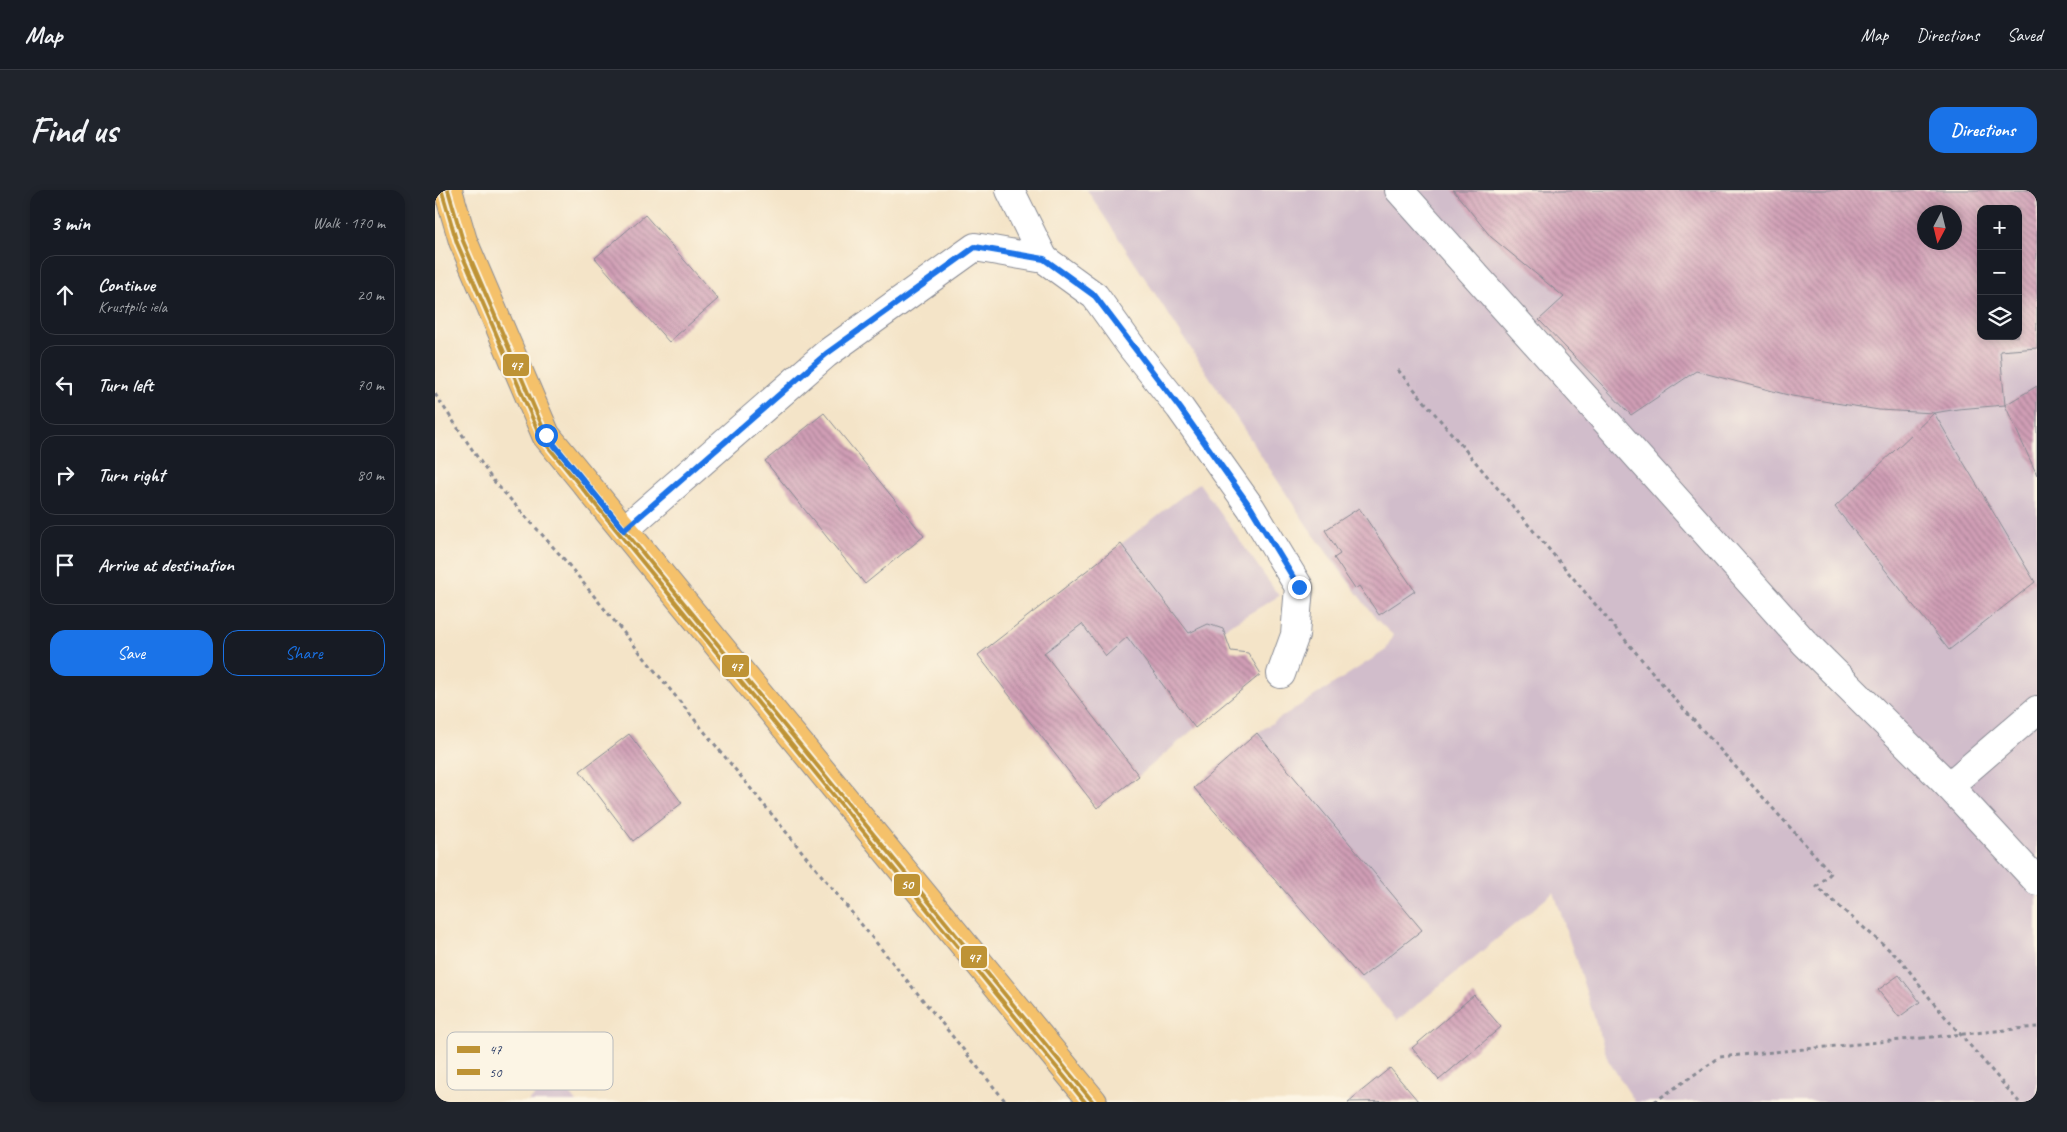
<!DOCTYPE html>
<meta charset="utf-8">
<style>
body{margin:0;font-family:Caveat,sans-serif;background:#20242c;color:#f1f3f6}
.controls{position:absolute;right:15px;top:15px;display:grid;overflow:hidden;border-radius:10px;box-shadow:0 2px 8px #0003}
.controls button{width:45px;height:45px;display:grid;place-items:center;padding:0;border:0;border-bottom:1px solid #363941;background:#171b24;color:#f1f3f6;font:25px sans-serif}
.compass{position:absolute;left:1482px;top:15px;width:45px;height:45px;border-radius:50%;background:#171b24;box-shadow:0 2px 8px #0003;rotate:187deg}
.stop{position:absolute;width:15px;height:15px;margin:-11px;border:4px solid #1a73e8;border-radius:50%;background:#fff}
.stop.end{background:#1a73e8;border-color:#fff;box-shadow:0 1px 5px #0008}
.list{margin:0;padding:0;list-style:none}
h2{display:flex;justify-content:space-between;align-items:center;height:65px;margin:0;padding:0 20px;font-size:21px}
h2 small{font-size:16px;font-weight:400;color:#9ea1a6}
.list li{display:grid;grid-template-columns:32px 1fr auto;gap:15px;align-items:center;box-sizing:border-box;height:80px;margin:0 10px 10px;padding:0 10px;border:1px solid #363941;border-radius:15px}
.list b{display:block;font-size:19px;white-space:nowrap}
.list p{margin:0;font-size:16px;white-space:nowrap;color:#9ea1a6}
.list em{font-size:16px;font-style:normal;color:#9ea1a6}
.actions{display:flex;gap:10px;padding:15px 20px}
.actions a{flex:1;padding:11px 0;border:1px solid #1a73e8;border-radius:15px;text-align:center;font-size:18px;color:#1a73e8}
.actions .main{background:#1a73e8;color:#fff}
.icon{flex:none;width:28px;height:28px;fill:none;stroke:currentColor;stroke-width:2;stroke-linecap:round;stroke-linejoin:round}
.map{position:relative;flex:none;width:1602px;height:912px;overflow:hidden;border-radius:15px}
header{display:flex;align-items:center;gap:30px;box-sizing:border-box;height:70px;padding:0 25px;background:#171b24;border-bottom:1px solid #363941}
header strong{font-size:24px}
nav{display:flex;gap:28px;margin-inline-start:auto;font-size:18px}
.intro{display:flex;align-items:center;justify-content:space-between;box-sizing:border-box;height:120px;padding:0 30px}
h1{margin:0;font-size:35px}
.button{padding:12px 22px;border-radius:15px;background:#1a73e8;color:#fff;font-size:18px;font-weight:700}
main{display:flex;gap:30px;padding:0 30px}
aside{flex:1;background:#171b24;border-radius:15px;box-shadow:0 2px 8px #0003}
.map>svg:first-child{display:block}
</style>
<header>
<strong>Map</strong>
<nav><a>Map</a><a>Directions</a><a>Saved</a></nav>
</header>
<div class="intro"><h1>Find us</h1><a class="button">Directions</a></div>
<main>
<aside>
<h2>3 min<small>Walk · 170 m</small></h2>
<ul class="list">
<li><svg class="icon" aria-label="ahead" viewBox="0 0 24 24"><path d="M12 20V5M6 11l6-6 6 6"/></svg><div><b>Continue</b><p>Krustpils iela</p></div><em>20 m</em></li>
<li><svg class="icon" aria-label="left" viewBox="0 0 24 24"><path d="M17 20v-9H6M10 6l-5 5 5 5"/></svg><div><b>Turn left</b></div><em>70 m</em></li>
<li><svg class="icon" aria-label="right" viewBox="0 0 24 24"><path d="M7 20v-9h11M14 6l5 5-5 5"/></svg><div><b>Turn right</b></div><em>80 m</em></li>
<li><svg class="icon" aria-label="arrive" viewBox="0 0 24 24"><path d="M6 21V4h12l-3 4 3 4H6"/></svg><div><b>Arrive at destination</b></div></li>
</ul>
<div class="actions"><a class="main">Save</a><a>Share</a></div>
</aside>
<div class="map">
<svg width="1602" height="912" viewBox="0 0 1602 912">
<defs>
<pattern id="building-back-hatch" width="6" height="6" patternUnits="userSpaceOnUse" patternTransform="scale(1.25)"><rect width="6" height="6" fill="#d09eb5"/><path d="M-1 5l2 2M0 0l6 6M5-1l2 2" fill="none" stroke="#a88196"/></pattern>
</defs>
<rect width="100%" height="100%" fill="#fcf5e5"/>
<filter id="ink" filterUnits="userSpaceOnUse"><feTurbulence type="fractalNoise" baseFrequency=".02" numOctaves="2"/><feDisplacementMap in="SourceGraphic" scale="10" xChannelSelector="R" yChannelSelector="G"/><feConvolveMatrix kernelMatrix="1 2 1 2 8 2 1 2 1" color-interpolation-filters="sRGB"/></filter>
<filter id="wash" filterUnits="userSpaceOnUse"><feTurbulence type="fractalNoise" baseFrequency=".0096" numOctaves="4" result="noise"/><feDisplacementMap in="SourceGraphic" scale="20" xChannelSelector="R" yChannelSelector="G"/><feGaussianBlur stdDeviation="1.12" result="paint"/><feColorMatrix in="noise" values="0 0 0 0 0 0 0 0 0 0 0 0 0 0 0 0 0 1.4 0 .05"/><feComposite in="paint" operator="in"/></filter>
<g filter="url(#wash)">
<rect width="100%" height="100%" fill="#f4e4c8"/>
<g fill="#d1bdcb" fill-rule="evenodd">
<path d="M652 0H1602V912H1200L1173 870 1119 702 962 831 759 598 822 543 951 460 958 445 941 429 873 337ZM1546 19H1583V146H1546ZM1490 22H1520V52H1490Z"/>
<path d="M764 293 844 406 788 439 773 434 754 443 686 354Z"/>
<path d="M647 434 671 465 692 447 760 538 704 586 609 463Z"/>
<path d="M121 887 142 912H93Z"/>
</g>
<g id="blocks">
<g fill="url(#building-back-hatch)" fill-rule="evenodd">
<path d="M1018 0H1602V158L1565 161 1570 215 1523 219 1499 223 1444 220 1357 206 1261 181 1196 225 1104 130 1129 107 1056 47ZM1546 19H1583V146H1546ZM1490 22H1520V52H1490Z"/>
<path d="M210 25 283 109 234 152 160 68Z"/>
<path d="M1602 196V285L1570 215Z"/>
<path d="M389 223 489 346 430 394 330 271Z"/>
<path d="M1499 223 1600 392 1514 460 1400 317Z"/>
<path d="M924 318 980 401 944 425 924 396 920 399 899 368 905 364 890 340Z"/>
<path d="M686 354 754 443 773 434 788 439 796 461 813 463 826 484 760 538 692 447 671 466 647 434 609 463 704 586 662 618 543 465Z"/>
<path d="M822 543 987 740 926 788 759 598Z"/>
<path d="M194 544 247 613 198 651 145 581Z"/>
<path d="M1464 785 1485 812 1464 827 1443 800Z"/>
<path d="M1039 805 1066 837 1004 890 977 858Z"/>
<path d="M955 878 983 911 913 912Z"/>
</g>
</g>
</g>
<g filter="url(#ink)">
<use href="#blocks" fill-opacity="0" stroke="#888a93" stroke-width="1"/>
<g fill="none" stroke-linecap="round" stroke-linejoin="round">
<defs>
<g id="minor">
<path d="M575 0 609 69"/>
<path d="M964 0 1369 452 1514 596 1602 691"/>
<path d="M189 340 391 164 540 57 609 69 660 106 698 159 745 218 816 318 864 397 860 445 846 484"/>
<path d="M1514 596 1602 520"/>
</g>
<path id="major" d="M13 0 28 51 111 245 658 912"/>
</defs>
<use href="#minor" stroke="#888a93" stroke-width="30"/>
<use href="#major" stroke="#888a93" stroke-width="30"/>
<g stroke="#888a93" stroke-width="3" stroke-dasharray="4 4" stroke-linecap="butt">
<path d="M963 180 1245 515 1396 683 1382 697 1466 770 1500 815 1584 912"/>
<path d="M0 204 57 289 128 368 571 912"/>
<path d="M1219 912 1285 867 1487 848"/>
</g>
<use href="#minor" stroke="#fff" stroke-width="28"/>
<use href="#major" stroke="#f5c16b" stroke-width="28"/>
<path stroke="#888a93" stroke-width="3" stroke-dasharray="4 4" stroke-linecap="butt" d="M1487 848 1602 837"/>
<defs>
<path id="bus-1" d="M13 0 28 51 111 245 658 912"/>
<path id="bus-2" d="M7 2 22 53 106 248 650 912"/>
</defs>
<use href="#bus-1" stroke="#fcf5e5" stroke-width="8"/>
<use href="#bus-2" stroke="#fcf5e5" stroke-width="8"/>
<use href="#bus-1" stroke="#be9335" stroke-width="4"/>
<use href="#bus-2" stroke="#be9335" stroke-width="4"/>
</g>
</g>
<g fill="none" stroke-linecap="round" stroke-linejoin="round" filter="url(#ink)">
<path stroke="#1a73e8" stroke-width="6" d="M111 245 189 340 391 164 540 57 609 69 660 106 745 218 816 318 864 397"/>
</g>
<rect x="12" y="842" width="166" height="58" rx="8" fill="#fcf5e5" stroke="#b8babc" stroke-width="1"/>
<rect x="22" y="856" width="23" height="7" fill="#be9335"/>
<rect x="22" y="879" width="23" height="6" fill="#be9335"/>
<g font-size="14" fill="#1b2f5e">
<text x="54" y="864">47</text>
<text x="54" y="887">50</text>
</g>
<g stroke="#fcf5e5" stroke-width="2">
<rect x="67" y="163" width="28" height="24" rx="5" fill="#be9335"/>
<rect x="286" y="464" width="29" height="24" rx="5" fill="#be9335"/>
<rect x="458" y="683" width="28" height="24" rx="5" fill="#be9335"/>
<rect x="525" y="755" width="28" height="24" rx="5" fill="#be9335"/>
</g>
<g font-size="14" text-anchor="middle" font-weight="bold" fill="#fff">
<text x="81" y="180">47</text>
<text x="301" y="481">47</text>
<text x="472" y="699">50</text>
<text x="539" y="772">47</text>
</g>
</svg>
<div class="controls">
<button>+</button>
<button>−</button>
<button><svg class="icon" aria-label="layers" viewBox="0 0 24 24"><path d="M12 4l9 5-9 5-9-5zM3 14l9 5 9-5"/></svg></button>
</div>
<svg class="compass" viewBox="-18 -18 36 36"><path d="M0-13l5 13h-10z" fill="#e53935"/><path d="M0 13l5-13h-10z" fill="#9ea1a6"/></svg>
<div class="stop" style="left:111px;top:245px"></div>
<div class="stop end" style="left:864px;top:397px"></div>
</div>
</main>
